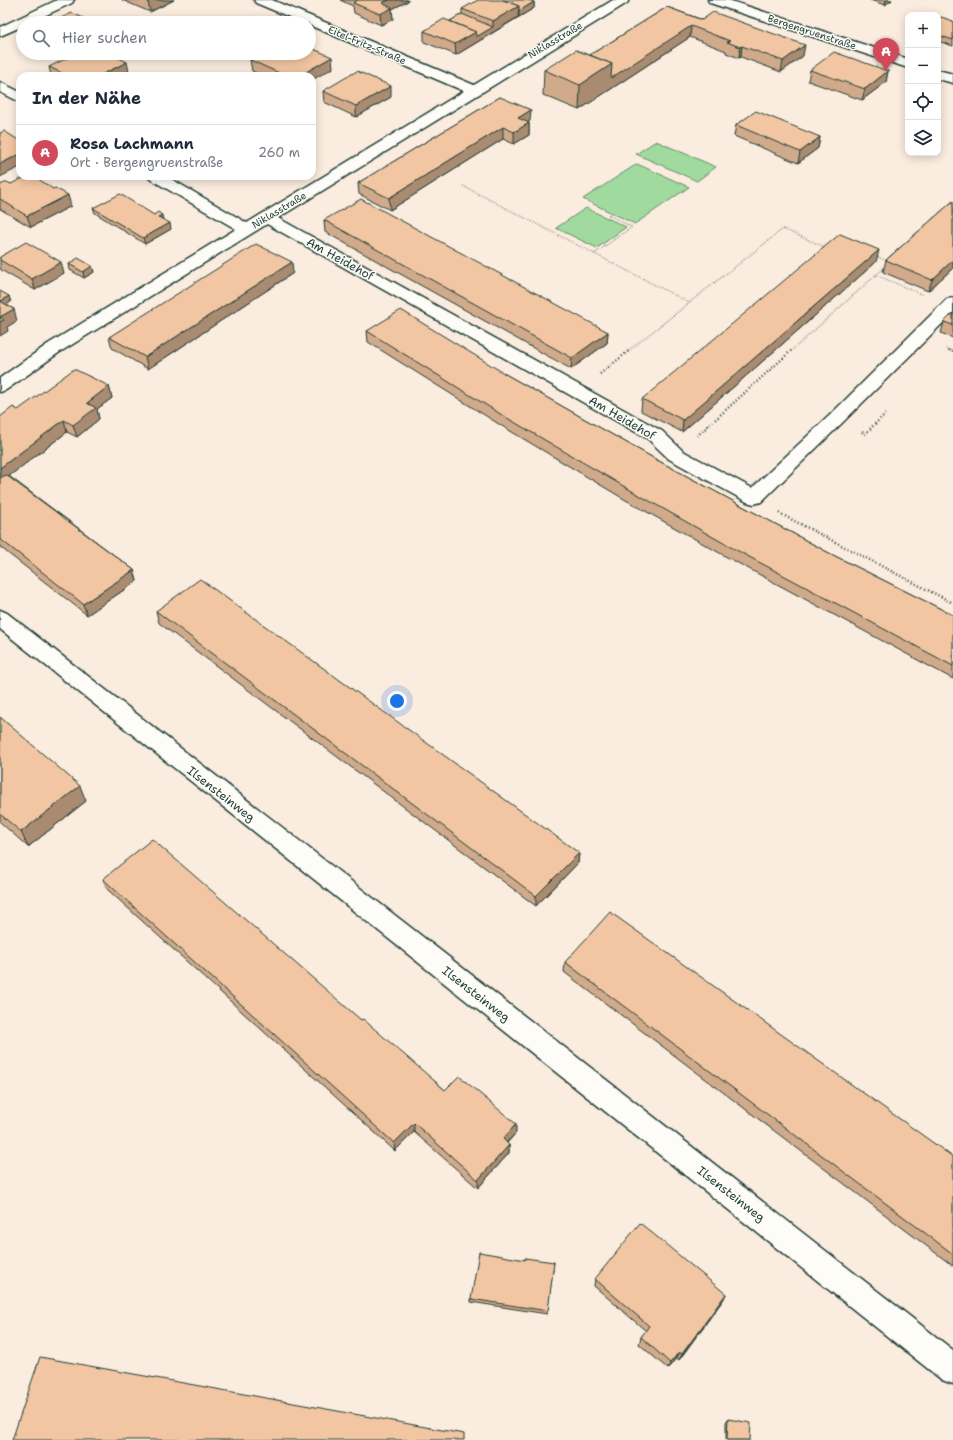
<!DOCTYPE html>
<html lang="de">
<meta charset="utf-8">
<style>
body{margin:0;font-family:"Shantell Sans",sans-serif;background:#f2f2f3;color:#1f2937}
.controls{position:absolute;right:12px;top:12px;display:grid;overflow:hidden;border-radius:8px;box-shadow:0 2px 10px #0003}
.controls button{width:36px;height:36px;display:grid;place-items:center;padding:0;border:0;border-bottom:1px solid #e0e1e3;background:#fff;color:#1f2937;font:20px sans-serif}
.you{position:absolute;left:397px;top:701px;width:14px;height:14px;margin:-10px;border:3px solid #fff;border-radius:50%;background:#1a73e8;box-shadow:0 0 0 6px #1a73e833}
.badge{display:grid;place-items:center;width:26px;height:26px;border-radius:50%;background:#d1495b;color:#fff;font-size:13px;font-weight:700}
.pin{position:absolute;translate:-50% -33px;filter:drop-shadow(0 1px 2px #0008)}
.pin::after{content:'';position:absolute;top:21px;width:14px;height:12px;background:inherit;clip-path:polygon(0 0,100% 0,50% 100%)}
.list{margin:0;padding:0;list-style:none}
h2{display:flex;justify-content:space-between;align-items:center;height:52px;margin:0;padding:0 16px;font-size:17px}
h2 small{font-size:13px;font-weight:400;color:#747a83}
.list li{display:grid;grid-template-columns:26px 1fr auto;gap:12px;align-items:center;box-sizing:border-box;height:56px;padding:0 16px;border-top:1px solid #e0e1e3}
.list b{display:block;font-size:15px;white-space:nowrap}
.list p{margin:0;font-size:13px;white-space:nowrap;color:#747a83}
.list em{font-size:13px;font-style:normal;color:#747a83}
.icon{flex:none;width:22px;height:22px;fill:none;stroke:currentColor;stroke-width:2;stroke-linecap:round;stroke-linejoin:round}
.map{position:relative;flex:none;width:953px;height:1440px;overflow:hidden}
.search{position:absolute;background:#fff;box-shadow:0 2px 10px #0003;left:16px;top:16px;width:300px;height:44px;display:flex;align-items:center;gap:10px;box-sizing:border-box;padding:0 14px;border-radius:22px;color:#747a83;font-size:15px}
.panel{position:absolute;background:#fff;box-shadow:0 2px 10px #0003;left:16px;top:72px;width:300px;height:108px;border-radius:12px}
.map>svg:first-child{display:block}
</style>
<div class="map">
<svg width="953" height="1440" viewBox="0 0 953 1440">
<rect width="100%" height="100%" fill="#faecde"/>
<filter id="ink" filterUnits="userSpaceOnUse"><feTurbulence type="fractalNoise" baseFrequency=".025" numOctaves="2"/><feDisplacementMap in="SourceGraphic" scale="8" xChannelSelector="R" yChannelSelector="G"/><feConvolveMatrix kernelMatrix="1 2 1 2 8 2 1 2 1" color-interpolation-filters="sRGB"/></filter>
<g filter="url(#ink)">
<g fill="#a1da9e" stroke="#608c69">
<path d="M656 141 716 167 697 181 636 154Z"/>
<path d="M637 164 689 187 635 224 583 199Z"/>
<path d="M586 208 626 227 597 248 556 228Z"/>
</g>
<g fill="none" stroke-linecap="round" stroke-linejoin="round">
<defs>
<g id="street">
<path d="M57 0H74L72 3 29 23H23V26L0 36V27Z"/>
<path d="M254 0H272L474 85 613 0H629L627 3 278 218 662 431 683 451 752 488 829 416 947 299 953 298V313L841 424 761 502 754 504 747 502 669 459 648 439 267 224 60 352 6 390 0 392V378L48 344 236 229 150 179 147 176H166L247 223 464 91 309 25V23H304L256 3Z"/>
<path d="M708 0H728L908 59V68L710 3Z"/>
<path d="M938 70 953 74V83L938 79Z"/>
<path d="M0 82 20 92V102L0 92Z"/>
<path d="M0 610 7 613 953 1350V1384L942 1380 0 629Z"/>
</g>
</defs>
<use href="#street" stroke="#1f3d34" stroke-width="3"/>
<g stroke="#1f3d34" stroke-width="1.5" stroke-dasharray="0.5 2" stroke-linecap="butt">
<path d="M463 186 690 303"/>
<path d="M594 254 632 227 608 215 613 212"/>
<path d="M876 256 887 261"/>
<path d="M876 275 886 266"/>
<path d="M946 349 952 351"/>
<path d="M628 351 783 229 827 248"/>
<path d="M791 351 876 275 923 295"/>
</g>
<g stroke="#1f3d34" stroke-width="2.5" stroke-dasharray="1 2.5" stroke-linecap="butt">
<path d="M949 350 953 352"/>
<path d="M600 374 630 350"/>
<path d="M862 432 865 434 885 414"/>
<path d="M697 436 792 350"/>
<path d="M779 513 953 603"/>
</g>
<use href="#street" fill="#fdfcf7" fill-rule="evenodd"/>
</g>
<g fill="#d0aa8b" stroke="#1f3d34">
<path d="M122 0H174L150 12Z"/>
<path d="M340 0H408V1L392 9 393 19 381 25 354 13 353 6Z"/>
<path d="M870 0H892L885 5Z"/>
<path d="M534 2V8L456 55 424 42V31L450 21 462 14V9Z"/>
<path d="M667 7 803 56 781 72 741 57 739 58 726 53V51L690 37 579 110 543 95 544 70 590 55Z"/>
<path d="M938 20 953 21V46L938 41Z"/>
<path d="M240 53H263L253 59Z"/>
<path d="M250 60 333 68 312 76H263L252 71Z"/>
<path d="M49 67 129 72 122 76H51Z"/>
<path d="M810 70 888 71 886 82 862 100 808 81Z"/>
<path d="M323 91 391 97 356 117 324 102Z"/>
<path d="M500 97 530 121 528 123H529V135L514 144 503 139 390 210 359 194 358 183Z"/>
<path d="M736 125 820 137 818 148 798 163 734 136Z"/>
<path d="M11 184 71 206 31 227 0 209V185Z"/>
<path d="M953 201V268L928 291 883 272 886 260Z"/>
<path d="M93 208 154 215 163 219 171 229 145 244 95 213Z"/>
<path d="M324 220 608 332 607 343 571 369 325 232Z"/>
<path d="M0 257 64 273 35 290 1 270 0 266Z"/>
<path d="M876 262 682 432 641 411 642 399Z"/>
<path d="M69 264 92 266 94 272 84 278 70 270Z"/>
<path d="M293 273 148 369 112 348 109 337Z"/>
<path d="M953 313V338L941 333 944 322Z"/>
<path d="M367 331 507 375 657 460 831 554 953 615V679L725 556 624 499 502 426 368 342Z"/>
<path d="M109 386 112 398 97 409 99 419 77 437 67 432 9 476 134 570 137 581 87 615 0 547V417L18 410Z"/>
<path d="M156 611 579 853 578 863 536 906 159 623Z"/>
<path d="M0 717 86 801 28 847 0 822Z"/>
<path d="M103 879 361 1020 445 1090 516 1133 507 1143 509 1145V1153L478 1188 414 1132 395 1151 107 889Z"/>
<path d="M565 962 953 1157V1266L564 972Z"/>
<path d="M554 1262 547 1314 471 1302V1299Z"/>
<path d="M595 1279 726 1294 723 1300 679 1360 676 1358 668 1369 639 1344 641 1337 646 1331 594 1286Z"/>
<path d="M728 1419 750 1440H726V1422Z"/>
</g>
<g fill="#a98b71" stroke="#1f3d34">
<path d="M150 0H174L150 12 148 1Z"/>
<path d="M389 0H408V1L392 9 393 19 381 25 380 14 382 3Z"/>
<path d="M886 0H892L885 5Z"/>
<path d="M534 2V8L519 17V11Z"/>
<path d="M519 6 518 17 456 55 455 44 476 32 493 27V21Z"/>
<path d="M691 26 690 37 579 110 580 85 612 64Z"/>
<path d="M805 45 803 56 781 72 783 61Z"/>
<path d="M742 46 741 57 739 58 740 47Z"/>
<path d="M252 53H263L253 59Z"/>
<path d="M332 57 333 68 312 80V76H299Z"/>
<path d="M127 62 129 72 122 76H99Z"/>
<path d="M888 71 886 82 862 100 865 89Z"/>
<path d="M391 86V97L356 117V106Z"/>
<path d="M531 110 530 121 517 130 518 118Z"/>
<path d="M529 123V135L514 144V132Z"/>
<path d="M503 127V139L390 210 389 198Z"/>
<path d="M820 137 818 148 798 163 800 152Z"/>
<path d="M20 154V167L0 177V164Z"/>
<path d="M68 195 71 206 31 227 27 216Z"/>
<path d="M162 215 163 220 158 217Z"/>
<path d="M170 223 171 229 145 244 143 238Z"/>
<path d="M879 250 876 262 682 432 683 420Z"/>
<path d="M953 260V268L928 291 932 280Z"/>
<path d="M61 262 64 273 35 290 32 279Z"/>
<path d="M292 262 293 273 148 369 145 357Z"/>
<path d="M92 266 94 272 84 278 83 272Z"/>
<path d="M9 296 11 302 0 309V302Z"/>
<path d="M14 309 17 321 7 327 8 331 0 336V317Z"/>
<path d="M608 332 607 343 571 369 572 358Z"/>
<path d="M109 386 112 398 97 409 99 419 77 437 73 425 87 403Z"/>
<path d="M64 420 67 432 0 483V468Z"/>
<path d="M134 570 137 581 87 615 83 604Z"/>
<path d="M80 786 86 801 28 847 21 832Z"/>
<path d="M579 853 578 863 536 906V896Z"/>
<path d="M414 1123V1132L395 1151 394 1143Z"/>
<path d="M516 1124V1133L502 1147 503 1139Z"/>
<path d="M509 1145V1153L478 1188V1180Z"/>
<path d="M726 1294 723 1300 679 1360 682 1354Z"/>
<path d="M679 1352 676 1358 668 1369 670 1363Z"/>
</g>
<g fill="#f2c6a2" stroke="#1f3d34">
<path d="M358 0H389L382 3 392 8 380 14 353 3Z"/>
<path d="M478 0H503L519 6 493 21 462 9Z"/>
<path d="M503 0H528L534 2 519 11V6Z"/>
<path d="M667 7 702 20 713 12 805 45 783 61 742 46 740 47 727 42 730 41 691 26 611 78 612 64 590 55Z"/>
<path d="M72 13 95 23H50Z"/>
<path d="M462 14 493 27 476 37V32L450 21Z"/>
<path d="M253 17 266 23H241Z"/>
<path d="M941 17 953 21V40L938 35V20Z"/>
<path d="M444 19 476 32 455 44 424 31Z"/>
<path d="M309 47 332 57 299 76H286L250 60 264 53H309Z"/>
<path d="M576 50 612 64 580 85 544 70Z"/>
<path d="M834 52 888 71 865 89 810 70Z"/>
<path d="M77 53H109L127 62 99 76H68L49 67Z"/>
<path d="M357 71 391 86 356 106 323 91Z"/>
<path d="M500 97 531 110 518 118 529 123 514 132 503 127 389 198 358 183Z"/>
<path d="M756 111 820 137 800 152 736 125Z"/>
<path d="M4 131 20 141V154L0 164V133Z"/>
<path d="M27 176H34L53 189 55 188 68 195 27 216 0 199V185L7 182 11 184Z"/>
<path d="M120 194 154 215 158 212 162 215 158 217 170 223 143 238 93 208Z"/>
<path d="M361 199 608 332 572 358 324 220Z"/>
<path d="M953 201V260L932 280 886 260Z"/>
<path d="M840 234 879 250 683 420 642 399Z"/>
<path d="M26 242 61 262 32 279 0 260V257Z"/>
<path d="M256 244 292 262 145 357 109 337Z"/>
<path d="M78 258 92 266 83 272 69 264Z"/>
<path d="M0 291 9 296 1 301H0Z"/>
<path d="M0 301 14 309 0 317 4 320 0 322Z"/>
<path d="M401 310 507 375 657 460 831 554 953 615V666L727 545 625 487 502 415 367 331Z"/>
<path d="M953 313V325L944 322Z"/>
<path d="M74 369 109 386 87 403 96 408 73 425 64 420 0 468V417L13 407 18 410Z"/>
<path d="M6 475 134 570 83 604 0 539V478Z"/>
<path d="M200 579 579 853 536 896 156 611Z"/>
<path d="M0 717 80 786 21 832 0 814Z"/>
<path d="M152 839 361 1020 363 1019 445 1090 459 1076 516 1124 503 1139 509 1145 478 1180 414 1123 394 1143 103 879Z"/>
<path d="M610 912 953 1157V1254L565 962Z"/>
<path d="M640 1223 726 1294 682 1354 679 1352 670 1363 641 1337 649 1326 595 1279Z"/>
<path d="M479 1252 525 1260V1258L554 1262 548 1311 471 1299Z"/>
<path d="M40 1357 464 1434V1440H12Z"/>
<path d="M728 1419 751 1423 750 1440H727Z"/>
</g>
</g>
<g text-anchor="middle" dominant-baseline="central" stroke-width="3" stroke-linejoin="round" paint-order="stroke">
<g font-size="10" fill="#1f3d34" stroke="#fdfcf7">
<text transform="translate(812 32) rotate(18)">Bergengruenstraße</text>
<text transform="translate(555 40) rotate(-31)">Niklasstraße</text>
<text transform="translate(367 45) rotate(23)">Eitel-Fritz-Straße</text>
<text transform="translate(279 210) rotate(-31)">Niklasstraße</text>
</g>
<g font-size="12" fill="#1f3d34" stroke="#fdfcf7">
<text transform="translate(340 259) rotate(29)">Am Heidehof</text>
<text transform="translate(622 418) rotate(30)">Am Heidehof</text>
<text transform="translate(221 794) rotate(38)">Ilsensteinweg</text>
<text transform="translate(476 994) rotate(38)">Ilsensteinweg</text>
<text transform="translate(731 1194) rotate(38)">Ilsensteinweg</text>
</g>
</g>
</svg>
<div class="controls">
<button>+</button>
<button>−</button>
<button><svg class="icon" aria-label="locate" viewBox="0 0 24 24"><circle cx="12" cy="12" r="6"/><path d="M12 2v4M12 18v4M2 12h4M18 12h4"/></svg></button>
<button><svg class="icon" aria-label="layers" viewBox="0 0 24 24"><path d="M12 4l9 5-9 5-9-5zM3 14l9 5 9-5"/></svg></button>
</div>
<div class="you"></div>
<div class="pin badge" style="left:886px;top:71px">A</div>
<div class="search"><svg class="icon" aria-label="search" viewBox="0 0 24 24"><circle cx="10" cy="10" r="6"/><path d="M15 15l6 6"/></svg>Hier suchen</div>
<section class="panel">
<h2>In der Nähe<small></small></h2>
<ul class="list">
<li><span class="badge">A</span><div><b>Rosa Lachmann</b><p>Ort · Bergengruenstraße</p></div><em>260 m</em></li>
</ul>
</section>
</div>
